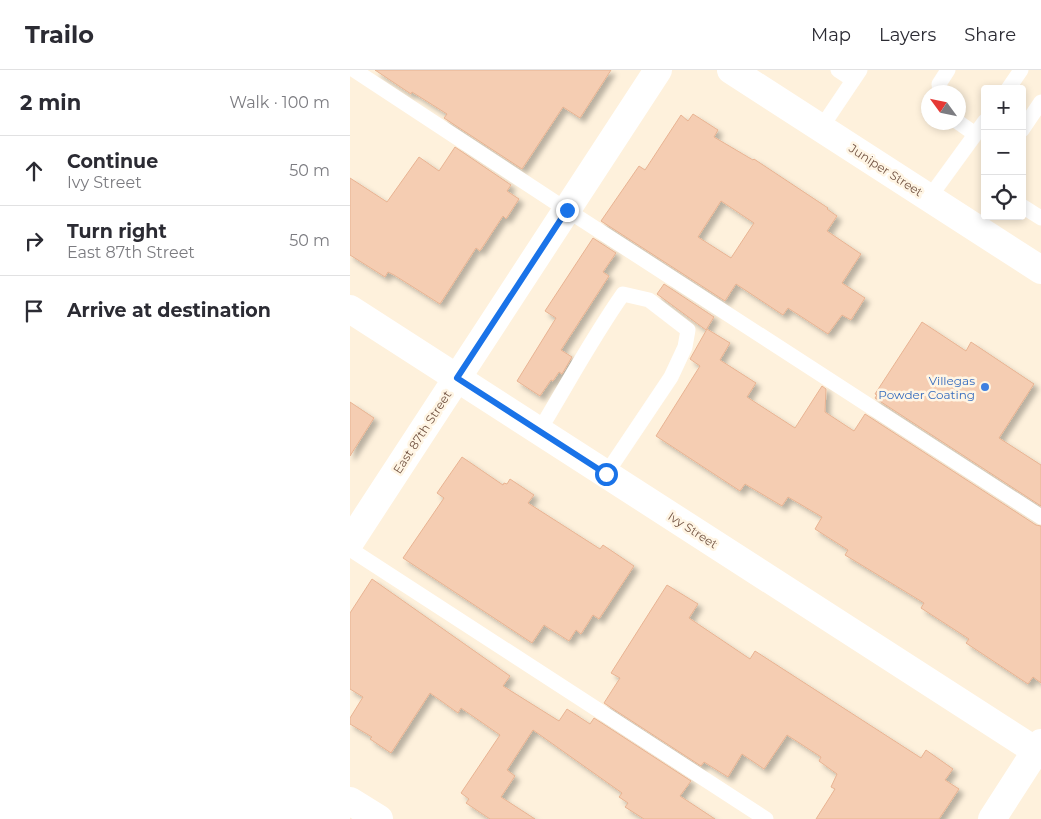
<!DOCTYPE html>
<meta charset="utf-8">
<style>
body{margin:0;font-family:Montserrat,sans-serif;background:#f2f2f3;color:#2b2b33}
.controls{position:absolute;right:15px;top:15px;display:grid;overflow:hidden;border-radius:5px;box-shadow:0 2px 8px #0003}
.controls button{width:45px;height:45px;display:grid;place-items:center;padding:0;border:0;border-bottom:1px solid #e1e1e2;background:#fff;color:#2b2b33;font:25px sans-serif}
.compass{position:absolute;left:571px;top:15px;width:45px;height:45px;border-radius:50%;background:#fff;box-shadow:0 2px 8px #0003;rotate:303deg}
.stop{position:absolute;width:15px;height:15px;margin:-11px;border:4px solid #1a73e8;border-radius:50%;background:#fff}
.stop.end{background:#1a73e8;border-color:#fff;box-shadow:0 1px 5px #0008}
.list{margin:0;padding:0;list-style:none}
h2{display:flex;justify-content:space-between;align-items:center;height:65px;margin:0;padding:0 20px;font-size:21px}
h2 small{font-size:16px;font-weight:400;color:#7c7c81}
.list li{display:grid;grid-template-columns:32px 1fr auto;gap:15px;align-items:center;box-sizing:border-box;height:70px;padding:0 20px;border-top:1px solid #e1e1e2}
.list b{display:block;font-size:19px;white-space:nowrap}
.list p{margin:0;font-size:16px;white-space:nowrap;color:#7c7c81}
.list em{font-size:16px;font-style:normal;color:#7c7c81}
.icon{flex:none;width:28px;height:28px;fill:none;stroke:currentColor;stroke-width:2;stroke-linecap:round;stroke-linejoin:round}
.map{position:relative;flex:none;width:691px;height:749px;overflow:hidden}
header{display:flex;align-items:center;gap:30px;box-sizing:border-box;height:70px;padding:0 25px;background:#fff;border-bottom:1px solid #e1e1e2}
header strong{font-size:24px}
nav{display:flex;gap:28px;margin-inline-start:auto;font-size:18px}
main{display:flex}
aside{flex:1;background:#fff}
.map>svg:first-child{display:block}
</style>
<header>
<strong>Trailo</strong>
<nav><a>Map</a><a>Layers</a><a>Share</a></nav>
</header>
<main>
<aside>
<h2>2 min<small>Walk · 100 m</small></h2>
<ul class="list">
<li><svg class="icon" aria-label="ahead" viewBox="0 0 24 24"><path d="M12 20V5M6 11l6-6 6 6"/></svg><div><b>Continue</b><p>Ivy Street</p></div><em>50 m</em></li>
<li><svg class="icon" aria-label="right" viewBox="0 0 24 24"><path d="M7 20v-9h11M14 6l5 5-5 5"/></svg><div><b>Turn right</b><p>East 87th Street</p></div><em>50 m</em></li>
<li><svg class="icon" aria-label="arrive" viewBox="0 0 24 24"><path d="M6 21V4h12l-3 4 3 4H6"/></svg><div><b>Arrive at destination</b></div></li>
</ul>
</aside>
<div class="map">
<svg width="691" height="749" viewBox="0 0 691 749">
<defs>
<filter id="shadow"><feDropShadow dx="4.5" dy="4.5" stdDeviation="2.5" flood-color="#0004"/></filter>
</defs>
<rect width="100%" height="100%" fill="#fef1dc"/>
<g fill="#f5cdb2" stroke="#e8b392" fill-rule="evenodd" filter="url(#shadow)">
<path d="M25 0H261L230 48 213 37 172 99 94 48 97 44 62 22 61 24Z"/>
<path d="M343 44 368 60 364 67 403 90 404 89 478 138 477 139 487 146 477 161 511 184 492 213 515 228 501 250 492 245 478 264 438 238 433 245 386 214 375 231 251 151 289 96 295 100 331 45 338 51ZM371 131 404 153 381 188 348 167Z"/>
<path d="M105 77 161 115 157 121 169 129 156 149 153 146 130 181 126 178 90 234 44 205 38 202 35 207 0 185V108L37 132 69 87 89 101Z"/>
<path d="M243 168 266 183 253 202 259 206 211 280 222 287 212 304 209 302 203 311 201 310 190 326 167 311 206 248 195 241Z"/>
<path d="M314 214 364 247 356 260 307 224Z"/>
<path d="M572 252 616 281 621 272 684 314 649 368 691 395V436L525 328 527 325 525 324Z"/>
<path d="M357 259 380 273 370 290 406 313 397 327 445 358 472 316 476 319 475 342 504 361 515 344 686 455 691 456V613L683 607 678 614 616 573 619 569 571 538 574 533 495 485 498 480 465 459 472 447 438 427 432 436 395 414 390 421 306 366 350 296 340 289Z"/>
<path d="M0 332 24 348 0 386Z"/>
<path d="M112 387 153 415 154 413 157 414 160 409 184 425 178 433 250 479 253 475 284 496 249 549 243 545 231 564 226 560 219 571 194 555 182 573 53 488 94 428 87 423Z"/>
<path d="M22 509 160 606 153 616 209 651 217 639 240 654 244 648 341 711 330 726 365 749H294L275 737 278 733 269 727 272 723 183 660 157 700 165 706 151 727 185 749H140L116 733 119 729 111 723 150 665 111 638 108 643 80 623 41 683 20 669 22 667 0 654V648L13 627 0 619V543Z"/>
<path d="M317 515 348 534 339 548 400 589 405 581 571 688 576 680 603 699 595 710 609 719 589 749H466L485 719 481 717 487 704 469 691 471 687 437 665 414 699 392 684 378 707 354 692 351 696 254 633 270 608 261 603Z"/>
</g>
<g fill="none" stroke-linecap="round" stroke-linejoin="round">
<g stroke="#fff" stroke-width="15">
<path d="M4 0 217 140 691 447"/>
<path d="M488 0 503 10"/>
<path d="M658 19 671 0"/>
<path d="M590 22 589 14 598 0"/>
<path d="M608 52 625 64"/>
<path d="M471 58 510 0"/>
<path d="M672 60 691 32"/>
<path d="M579 128 635 51"/>
<path d="M672 136 691 148"/>
<path d="M189 361C217 315 242 268 273 224L299 230 338 260 335 277 321 307 256 404"/>
<path d="M0 479 416 749"/>
</g>
<g stroke="#fff" stroke-width="28">
<path d="M381 0 691 200"/>
<path d="M0 239 686 681"/>
<path d="M0 472 308 0"/>
<path d="M0 731 29 749"/>
<path d="M642 749 691 673"/>
</g>
</g>
<g fill="none" stroke-linecap="round" stroke-linejoin="round">
<path stroke="#1a73e8" stroke-width="6" d="M217 140 107 308 256 404"/>
</g>
<circle fill="#3f7fe0" stroke="#fff5e4" stroke-width="2" cx="635" cy="317" r="5"/>
<g text-anchor="middle" dominant-baseline="central" stroke-width="5" stroke-linejoin="round" paint-order="stroke">
<g font-size="12" fill="#745544" stroke="#fff5e4">
<text transform="translate(536 100) rotate(33)">Juniper Street</text>
<text transform="translate(72 362) rotate(-57)">East 87th Street</text>
<text transform="translate(343 460) rotate(33)">Ivy Street</text>
</g>
<g font-size="12" fill="#366cbe" stroke="#fff5e4" text-anchor="end">
<text x="625" y="310">Villegas<tspan x="625" dy="14">Powder Coating</tspan></text>
</g>
</g>
</svg>
<div class="controls">
<button>+</button>
<button>−</button>
<button><svg class="icon" aria-label="locate" viewBox="0 0 24 24"><circle cx="12" cy="12" r="6"/><path d="M12 2v4M12 18v4M2 12h4M18 12h4"/></svg></button>
</div>
<svg class="compass" viewBox="-18 -18 36 36"><path d="M0-13l5 13h-10z" fill="#e53935"/><path d="M0 13l5-13h-10z" fill="#7c7c81"/></svg>
<div class="stop" style="left:256px;top:404px"></div>
<div class="stop end" style="left:217px;top:140px"></div>
</div>
</main>
